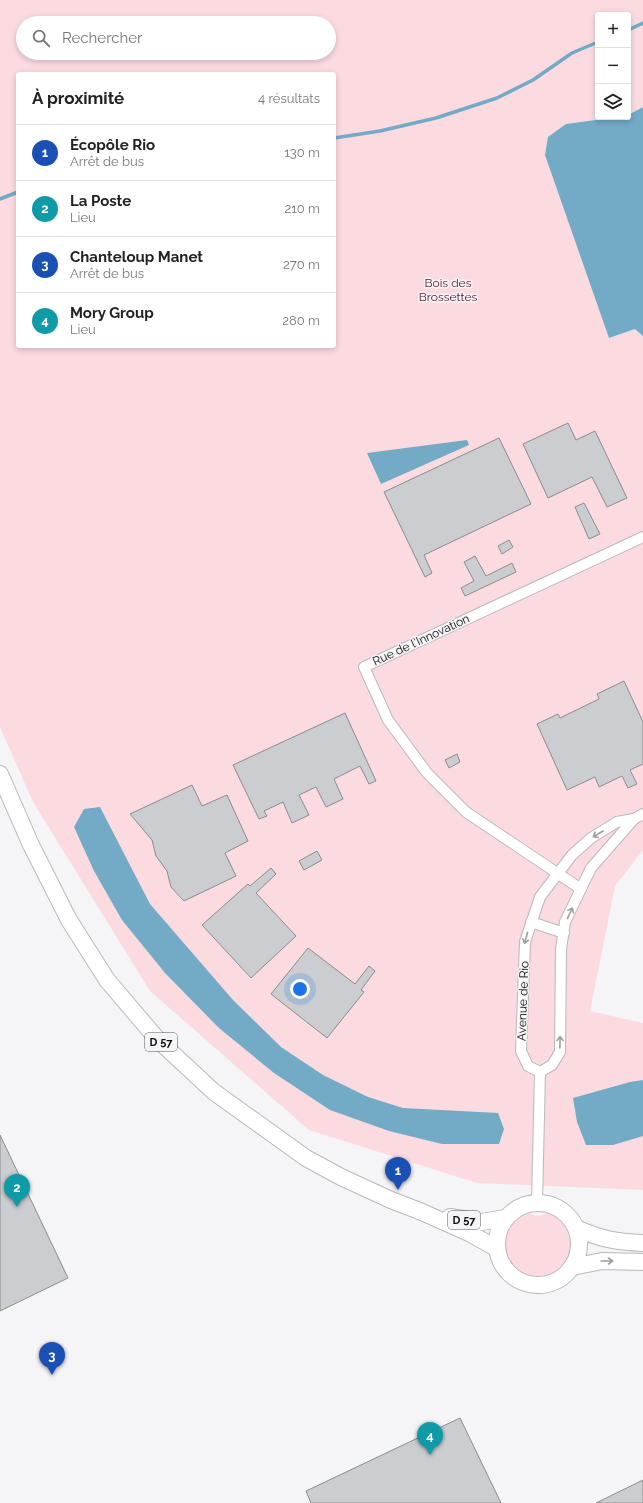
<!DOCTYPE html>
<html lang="fr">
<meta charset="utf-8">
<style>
body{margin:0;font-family:Raleway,sans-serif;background:#f6f6f6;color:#222}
.controls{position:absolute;right:12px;top:12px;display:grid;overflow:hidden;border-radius:4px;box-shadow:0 2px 6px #0003}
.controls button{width:36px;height:36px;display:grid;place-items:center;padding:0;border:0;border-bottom:1px solid #e0e0e0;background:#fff;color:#222;font:20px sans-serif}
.you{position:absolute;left:300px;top:989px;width:14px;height:14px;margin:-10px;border:3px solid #fff;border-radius:50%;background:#1a73e8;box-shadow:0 0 0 6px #1a73e833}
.badge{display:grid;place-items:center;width:26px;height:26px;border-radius:50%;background:#4d691c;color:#fff;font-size:13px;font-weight:700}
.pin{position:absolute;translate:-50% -33px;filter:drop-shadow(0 1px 2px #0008)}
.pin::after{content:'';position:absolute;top:21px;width:14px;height:12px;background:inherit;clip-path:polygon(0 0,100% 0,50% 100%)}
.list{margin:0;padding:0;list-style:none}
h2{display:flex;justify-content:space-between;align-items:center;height:52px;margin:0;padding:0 16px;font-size:17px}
h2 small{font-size:13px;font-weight:400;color:#767676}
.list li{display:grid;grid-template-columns:26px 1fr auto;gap:12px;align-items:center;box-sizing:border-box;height:56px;padding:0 16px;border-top:1px solid #e0e0e0}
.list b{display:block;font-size:15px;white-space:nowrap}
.list p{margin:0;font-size:13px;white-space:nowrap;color:#767676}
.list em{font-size:13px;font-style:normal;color:#767676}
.icon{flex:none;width:22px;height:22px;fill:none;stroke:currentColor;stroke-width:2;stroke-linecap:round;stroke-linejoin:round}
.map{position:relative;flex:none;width:643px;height:1503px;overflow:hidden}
.search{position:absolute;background:#fff;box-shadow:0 2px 6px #0003;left:16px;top:16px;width:320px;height:44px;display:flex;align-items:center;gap:10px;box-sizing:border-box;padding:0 14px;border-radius:22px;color:#767676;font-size:15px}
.panel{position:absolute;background:#fff;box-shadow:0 2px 6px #0003;left:16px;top:72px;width:320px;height:276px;border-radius:4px}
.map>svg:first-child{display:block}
</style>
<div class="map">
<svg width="643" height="1503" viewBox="0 0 643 1503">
<rect width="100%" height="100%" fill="#f5f4f7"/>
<g fill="#fbdbe0" fill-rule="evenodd">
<path d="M0 0H643V107L628 115V15H598V117H618L566 124 609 338 635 329 643 336V850L615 886 590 1011 643 1023V1190L477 1183 309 1130 150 991 33 802 0 727ZM23 23H329V53H23ZM18 74H334V346H18Z"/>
<path d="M529 1212C535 1217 542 1217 548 1212 585 1227 577 1281 536 1279 497 1276 494 1225 529 1212Z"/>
</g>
<g fill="#73aac6">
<path d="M643 107V336L635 329 609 338 545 155 548 137 566 124 618 117H628V115Z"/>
<path d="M467 440 469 445 381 484 367 453Z"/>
<path d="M100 807 150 904 233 1000 281 1047 323 1075 368 1097 403 1108 498 1113 504 1129 499 1144H442L389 1131 330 1110 274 1073 219 1028 165 973 122 920 94 871 74 827 84 809Z"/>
<path d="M643 1080V1136L613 1145H586L577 1122 573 1098 630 1082Z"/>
</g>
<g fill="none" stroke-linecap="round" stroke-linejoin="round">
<g stroke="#73aac6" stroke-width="3.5">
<path d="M628 30 643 23"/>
<path d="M334 138 380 131 436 118 497 98 533 80 572 53 598 42"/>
<path d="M0 199 18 192"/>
</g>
</g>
<g fill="#cbcdd0" stroke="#8a8c8f">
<path d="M568 423 576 440 595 431 627 498 607 507 592 477 548 498 523 444Z"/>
<path d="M499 438 531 504 424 555 432 573 425 577 384 492Z"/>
<path d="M584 503 600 534 589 539 575 507Z"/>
<path d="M509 540 513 547 502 554 498 546Z"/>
<path d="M475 556 486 576 512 563 516 572 465 596 461 588 474 581 464 562Z"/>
<path d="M624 681 643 722V764L630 770 637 784 628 788 622 776 599 787 595 777 567 790 537 724 558 714 560 718 599 699 597 694Z"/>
<path d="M345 713 376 781 369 784 360 766 334 779 343 799 326 807 316 787 299 795 309 815 292 823 283 802 264 811 267 816 259 819 233 765Z"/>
<path d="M457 754 460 762 449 768 445 760Z"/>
<path d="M192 785 202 806 227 795 248 841 225 853 236 876 184 901 171 887 167 871 156 856 152 840 130 814Z"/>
<path d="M317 851 322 860 304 870 299 861Z"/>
<path d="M271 868 276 874 256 893 296 936 251 978 202 925 248 884 250 886Z"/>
<path d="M308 948 355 984 369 966 375 971 361 990 364 992 327 1038 271 994Z"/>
<path d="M0 1135 68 1278 0 1311Z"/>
<path d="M460 1418 501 1503H311L306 1491Z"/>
<path d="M643 1480V1503H596Z"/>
</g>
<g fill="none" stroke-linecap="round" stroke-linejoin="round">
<defs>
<g id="minor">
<path d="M581 889 466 812 427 773 388 720 364 667 643 537"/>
<path d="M531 922 564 933"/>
<path d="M540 1072 528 1066 521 1051 525 942 540 897 572 855 591 838 617 822 634 819 643 814"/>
<path d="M540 1072 552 1065 560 1052 561 949 565 922 591 868 634 819"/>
<path d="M537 1203 540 1072"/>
</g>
<g id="primary">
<path d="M0 774 31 845 69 920 107 980 158 1040 214 1092 306 1158 341 1177 391 1200 422 1212 469 1233 496 1248"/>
<circle cx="538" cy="1244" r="41"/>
<path d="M450 1217 482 1222 505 1218"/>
<path d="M576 1228C600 1239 617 1242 643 1243"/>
<path d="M572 1267 602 1261 643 1262"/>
</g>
</defs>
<use href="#minor" stroke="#b9b8bb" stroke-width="12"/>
<use href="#primary" stroke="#b9b8bb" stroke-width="18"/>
<use href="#minor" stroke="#fff" stroke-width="10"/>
<use href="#primary" stroke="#fff" stroke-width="16"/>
</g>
<defs><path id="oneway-shaft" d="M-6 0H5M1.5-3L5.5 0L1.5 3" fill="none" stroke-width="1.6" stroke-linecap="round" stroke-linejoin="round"/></defs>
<g stroke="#9f9f9f">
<use href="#oneway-shaft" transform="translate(598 834) rotate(150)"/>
<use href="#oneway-shaft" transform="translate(570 913) rotate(-65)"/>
<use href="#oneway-shaft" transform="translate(526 938) rotate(105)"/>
<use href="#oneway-shaft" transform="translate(560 1042) rotate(-89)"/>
<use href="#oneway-shaft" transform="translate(607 1261)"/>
</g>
<g text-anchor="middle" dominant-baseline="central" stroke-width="3" stroke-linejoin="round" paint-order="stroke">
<g fill="#f5f4f7" stroke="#535355" stroke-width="1">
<rect x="145" y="1033" width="32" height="18" rx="3"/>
<rect x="448" y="1211" width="32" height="18" rx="3"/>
</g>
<g font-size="11" font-weight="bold" fill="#0e0e0f">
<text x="161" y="1042">D 57</text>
<text x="464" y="1220">D 57</text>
</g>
<g font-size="12" fill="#5c182b" stroke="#f5f4f7">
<text x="448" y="283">Bois des<tspan x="448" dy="14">Brossettes</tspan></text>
</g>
<g font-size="12" fill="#0e0e0f" stroke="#f5f4f7">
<text transform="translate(421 640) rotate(-25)">Rue de l'Innovation</text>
<text transform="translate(523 1001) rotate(-88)">Avenue de Rio</text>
</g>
</g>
</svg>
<div class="controls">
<button>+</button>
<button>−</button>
<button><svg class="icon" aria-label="layers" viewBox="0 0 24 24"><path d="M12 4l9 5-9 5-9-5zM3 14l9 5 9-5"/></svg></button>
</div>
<div class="you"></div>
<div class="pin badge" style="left:398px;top:1190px;background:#1a4fb4">1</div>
<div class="pin badge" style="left:17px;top:1207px;background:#0f9aa8">2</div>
<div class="pin badge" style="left:52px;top:1375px;background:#1a4fb4">3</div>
<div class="pin badge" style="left:430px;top:1455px;background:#0f9aa8">4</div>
<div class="search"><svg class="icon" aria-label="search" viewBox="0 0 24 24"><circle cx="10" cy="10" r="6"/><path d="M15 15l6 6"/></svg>Rechercher</div>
<section class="panel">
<h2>À proximité<small>4 résultats</small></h2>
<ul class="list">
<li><span class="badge" style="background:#1a4fb4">1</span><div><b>Écopôle Rio</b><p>Arrêt de bus</p></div><em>130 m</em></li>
<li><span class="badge" style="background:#0f9aa8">2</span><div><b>La Poste</b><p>Lieu</p></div><em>210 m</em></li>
<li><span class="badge" style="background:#1a4fb4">3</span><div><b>Chanteloup Manet</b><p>Arrêt de bus</p></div><em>270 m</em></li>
<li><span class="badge" style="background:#0f9aa8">4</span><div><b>Mory Group</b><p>Lieu</p></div><em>280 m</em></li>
</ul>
</section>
</div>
